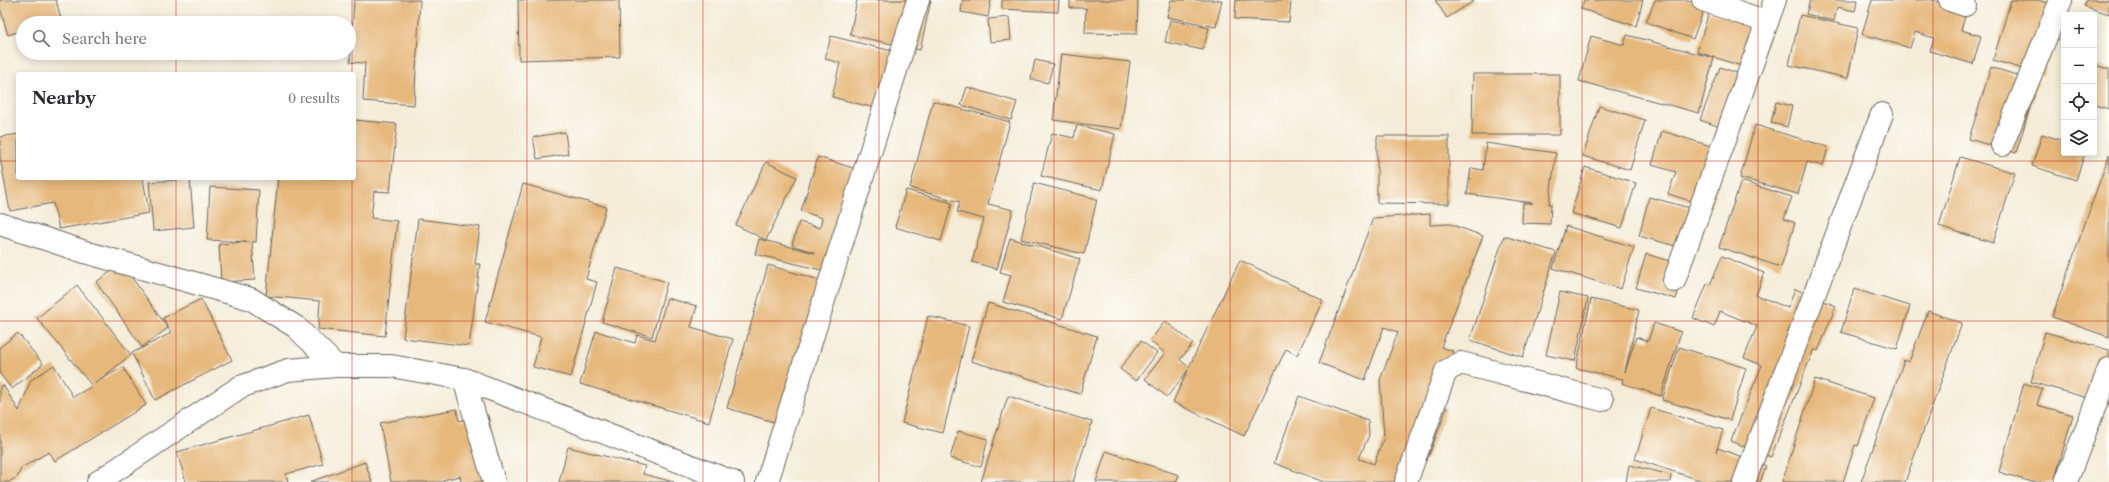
<!DOCTYPE html>
<meta charset="utf-8">
<style>
body{margin:0;font-family:"Libre Caslon Text",serif;background:#f7f7f7;color:#2b2b33}
.controls{position:absolute;right:12px;top:12px;display:grid;overflow:hidden;border-radius:4px;box-shadow:0 2px 10px #0003}
.controls button{width:36px;height:36px;display:grid;place-items:center;padding:0;border:0;border-bottom:1px solid #e1e1e2;background:#fff;color:#2b2b33;font:20px sans-serif}
.list{margin:0;padding:0;list-style:none}
h2{display:flex;justify-content:space-between;align-items:center;height:52px;margin:0;padding:0 16px;font-size:17px}
h2 small{font-size:13px;font-weight:400;color:#7c7c81}
.icon{flex:none;width:22px;height:22px;fill:none;stroke:currentColor;stroke-width:2;stroke-linecap:round;stroke-linejoin:round}
.map{position:relative;flex:none;width:2109px;height:482px;overflow:hidden}
.search{position:absolute;background:#fff;box-shadow:0 2px 10px #0003;left:16px;top:16px;width:340px;height:44px;display:flex;align-items:center;gap:10px;box-sizing:border-box;padding:0 14px;border-radius:22px;color:#7c7c81;font-size:15px}
.panel{position:absolute;background:#fff;box-shadow:0 2px 10px #0003;left:16px;top:72px;width:340px;height:108px;border-radius:4px}
.map>svg:first-child{display:block}
</style>
<div class="map">
<svg width="2109" height="482" viewBox="0 0 2109 482">
<rect width="100%" height="100%" fill="#fdfcf7"/>
<filter id="ink" filterUnits="userSpaceOnUse"><feTurbulence type="fractalNoise" baseFrequency=".025" numOctaves="2"/><feDisplacementMap in="SourceGraphic" scale="8" xChannelSelector="R" yChannelSelector="G"/><feConvolveMatrix kernelMatrix="1 2 1 2 8 2 1 2 1" color-interpolation-filters="sRGB"/></filter>
<filter id="wash" filterUnits="userSpaceOnUse"><feTurbulence type="fractalNoise" baseFrequency=".012" numOctaves="4" result="noise"/><feDisplacementMap in="SourceGraphic" scale="16" xChannelSelector="R" yChannelSelector="G"/><feGaussianBlur stdDeviation="0.9" result="paint"/><feColorMatrix in="noise" values="0 0 0 0 0 0 0 0 0 0 0 0 0 0 0 0 0 1.4 0 .05"/><feComposite in="paint" operator="in"/></filter>
<g filter="url(#wash)">
<rect width="100%" height="100%" fill="#f4ecd8"/>
<g id="blocks">
<g fill="#e6b87c">
<path d="M0 0H56L61 19 49 23H23V30L8 35 0 8Z"/>
<path d="M354 0H420L414 105 363 101 365 63 350 62Z"/>
<path d="M518 0H619L620 57 519 60Z"/>
<path d="M857 0H931L920 50 850 35Z"/>
<path d="M963 0H991L988 17 961 12Z"/>
<path d="M1002 0H1059L1058 12 1002 9Z"/>
<path d="M1070 0H1138L1137 34 1085 33 1086 8H1070Z"/>
<path d="M1171 0H1222L1216 27 1167 17Z"/>
<path d="M1236 0H1291L1289 22 1235 19Z"/>
<path d="M1435 0H1475L1447 18Z"/>
<path d="M1584 0H1643L1636 26 1581 9Z"/>
<path d="M1655 0H1688L1705 6 1693 39 1646 22Z"/>
<path d="M1810 0H1858L1855 11 1837 7 1834 21 1806 14Z"/>
<path d="M1872 0H1932L1967 10 1961 30 1981 36 1973 64 1930 51 1934 38 1915 32 1910 48 1862 34Z"/>
<path d="M2011 0H2038L2063 8 2043 75 1993 60Z"/>
<path d="M2086 0H2109V14L2084 6Z"/>
<path d="M1709 12 1771 30 1758 71 1697 52Z"/>
<path d="M1800 15 1858 28 1848 78 1789 65Z"/>
<path d="M1009 17 1011 40 990 42 988 19Z"/>
<path d="M1170 20 1209 28 1203 50 1165 42Z"/>
<path d="M1627 35 1714 58 1699 113 1579 81 1591 36 1624 45Z"/>
<path d="M831 36 908 55 894 113 832 97 840 63 825 59Z"/>
<path d="M1061 54 1130 62 1121 129 1053 120Z"/>
<path d="M1035 60 1053 64 1048 83 1031 79Z"/>
<path d="M2094 65 2109 69V109L2094 105Z"/>
<path d="M1720 67 1757 80 1737 133 1700 120Z"/>
<path d="M1991 67 2038 82 2016 153 1969 139Z"/>
<path d="M1473 74H1560V135H1472Z"/>
<path d="M967 87 1017 102 1011 120 961 105Z"/>
<path d="M933 101 1010 122 988 204 1013 210 997 269 972 262 984 219 957 212 960 202 910 188Z"/>
<path d="M1776 102 1792 106 1787 127 1771 123Z"/>
<path d="M1599 106 1645 120 1630 170 1583 156Z"/>
<path d="M354 120 397 124 390 192 374 191 371 218 397 221 385 336 318 329 320 301 266 296 278 178H354Z"/>
<path d="M1077 125 1115 134 1102 190 1041 176 1052 133 1074 138Z"/>
<path d="M1755 125 1828 147 1823 166 1807 162 1798 194 1740 178Z"/>
<path d="M1662 131 1727 151 1711 207 1668 194 1676 172 1652 165Z"/>
<path d="M565 132 568 154 537 159 533 137Z"/>
<path d="M18 134V178H143L149 213 59 229 53 203 10 211 0 157V137Z"/>
<path d="M2042 134 2064 141V153H2085L2076 180 2032 166Z"/>
<path d="M1377 136H1449V204L1377 203Z"/>
<path d="M1486 143 1556 153 1549 204H1551L1550 224 1522 223 1523 203H1533L1467 194 1471 168 1483 170Z"/>
<path d="M2109 155V337L2052 317Z"/>
<path d="M818 157 866 172 830 272 755 254 759 239 815 253 792 245 799 222 820 228 822 218 801 211Z"/>
<path d="M1960 157 2015 173 1993 243 1939 226Z"/>
<path d="M766 162 797 177 766 240 736 225Z"/>
<path d="M1585 167 1636 183 1622 228 1571 213Z"/>
<path d="M190 179 194 227 153 231 149 182Z"/>
<path d="M1741 181 1792 197 1784 219 1795 223 1781 267 1719 247Z"/>
<path d="M1034 183 1097 199 1084 254 1021 239Z"/>
<path d="M523 184 606 207 586 279 597 282 571 377 533 367 541 337 485 322Z"/>
<path d="M210 187 259 190 256 242H252L255 280 221 282 219 244 249 242 207 240Z"/>
<path d="M906 190 952 203 941 241 895 227Z"/>
<path d="M1649 197 1705 212 1694 251 1639 236Z"/>
<path d="M1430 214V225L1450 224 1483 236 1441 347 1453 351 1440 387 1428 400 1447 408 1427 460 1423 461 1415 482H1324L1274 463 1299 396 1368 421 1369 435 1359 459 1374 464 1384 437 1380 380 1398 332 1384 327 1365 380 1319 363 1373 218Z"/>
<path d="M418 219 480 227 475 264H480L469 346 403 338Z"/>
<path d="M1566 226 1634 247 1621 289 1553 268Z"/>
<path d="M1504 236 1556 252 1523 357 1470 340Z"/>
<path d="M1010 238 1080 259 1062 319 1003 302 1011 275 1000 272Z"/>
<path d="M1646 254 1686 266 1676 299 1636 288Z"/>
<path d="M1722 256 1764 273 1756 295 1788 308 1795 289 1836 306 1818 351 1814 349 1771 457 1731 441 1762 365 1744 358 1757 326 1720 311 1714 327 1693 318 1707 284 1710 285Z"/>
<path d="M1240 260 1323 300 1297 355 1286 349 1244 436 1173 402 1188 370 1167 397 1145 379 1165 353 1150 341 1165 321 1193 343 1180 360 1189 367Z"/>
<path d="M122 264 168 328 142 347 96 282Z"/>
<path d="M768 265 826 282 784 425 727 408Z"/>
<path d="M617 268 667 282 652 337 602 322Z"/>
<path d="M77 285 131 355 95 383 123 367 146 405 55 461 49 452 21 468 18 476 9 482H0V387L3 385 19 411 31 380 54 365 73 397 92 386 37 318Z"/>
<path d="M1854 289 1910 306 1897 349 1841 332Z"/>
<path d="M1560 292 1588 298 1575 361 1546 355Z"/>
<path d="M667 298 697 306 691 327 733 339 709 422 580 384 596 331 635 343 637 335 655 340Z"/>
<path d="M201 299 232 360 155 400 132 353 171 333 163 318Z"/>
<path d="M1591 299 1639 310 1625 372 1636 337 1648 341 1654 323 1681 332 1661 396 1622 383 1623 379 1576 368Z"/>
<path d="M988 303 1097 336 1080 394 971 361Z"/>
<path d="M1928 311 1962 323 1905 482H1861L1904 360 1909 362Z"/>
<path d="M928 316 969 326 943 433 902 423Z"/>
<path d="M2045 332 2109 350V404L2031 382Z"/>
<path d="M18 333 43 364 12 389 0 374V347Z"/>
<path d="M1141 341 1157 353 1136 381 1120 369Z"/>
<path d="M1679 347 1746 368 1730 420 1662 400Z"/>
<path d="M1815 379 1874 398 1858 446 1855 445 1843 482H1782Z"/>
<path d="M2024 383 2042 389 2037 405 2073 415 2054 482H2032L1999 472Z"/>
<path d="M1008 396 1092 422 1073 482H981Z"/>
<path d="M1651 408 1723 430 1716 452 1718 448 1766 466 1760 482H1706L1635 459Z"/>
<path d="M457 409 459 421 488 415 501 482H461L460 476 443 480 444 482H391L380 423Z"/>
<path d="M309 415 323 464 286 474 288 482H186L177 452Z"/>
<path d="M958 431 988 439 981 467 950 458Z"/>
<path d="M568 447 645 466 643 474 674 482H559Z"/>
<path d="M1106 451 1179 475 1176 482H1096Z"/>
<path d="M365 462 372 482H310Z"/>
<path d="M1629 465 1671 475 1670 482H1626Z"/>
</g>
</g>
</g>
<g filter="url(#ink)">
<use href="#blocks" fill-opacity="0" stroke="#68655e" stroke-width="1"/>
<g fill="none" stroke-linecap="round" stroke-linejoin="round">
<defs>
<g id="minor">
<path d="M1703 0 1767 22"/>
<path d="M1950 0 1965 5"/>
<path d="M2002 145 2061 0"/>
<path d="M0 224 88 253 251 299 296 327 336 366"/>
<path d="M1674 281 1775 0"/>
<path d="M464 379 494 482"/>
<path d="M767 482 918 0"/>
<path d="M1406 482 1446 371 1461 363 1602 400"/>
<path d="M1744 482 1882 114"/>
<path d="M2066 482 2109 369"/>
</g>
<path id="secondary" d="M98 482 240 387 288 370 336 366H391L464 379 733 482"/>
</defs>
<use href="#minor" stroke="#68655e" stroke-width="24"/>
<use href="#secondary" stroke="#68655e" stroke-width="24"/>
<use href="#minor" stroke="#fff" stroke-width="22"/>
<use href="#secondary" stroke="#fff" stroke-width="22"/>
</g>
</g>
<path fill="none" stroke="#c8321e" stroke-width="1" stroke-opacity="0.55" d="M176 0V23M352 0V74M527 0V482M703 0V482M879 0V482M1054 0V482M1230 0V482M1406 0V482M1582 0V482M1758 0V482M1933 0V482M176 53V74M0 161H18M354 161H2109M176 178V482M352 178V482M0 321H2109"/>
</svg>
<div class="controls">
<button>+</button>
<button>−</button>
<button><svg class="icon" aria-label="locate" viewBox="0 0 24 24"><circle cx="12" cy="12" r="6"/><path d="M12 2v4M12 18v4M2 12h4M18 12h4"/></svg></button>
<button><svg class="icon" aria-label="layers" viewBox="0 0 24 24"><path d="M12 4l9 5-9 5-9-5zM3 14l9 5 9-5"/></svg></button>
</div>
<div class="search"><svg class="icon" aria-label="search" viewBox="0 0 24 24"><circle cx="10" cy="10" r="6"/><path d="M15 15l6 6"/></svg>Search here</div>
<section class="panel">
<h2>Nearby<small>0 results</small></h2>
<ul class="list">
</ul>
</section>
</div>
